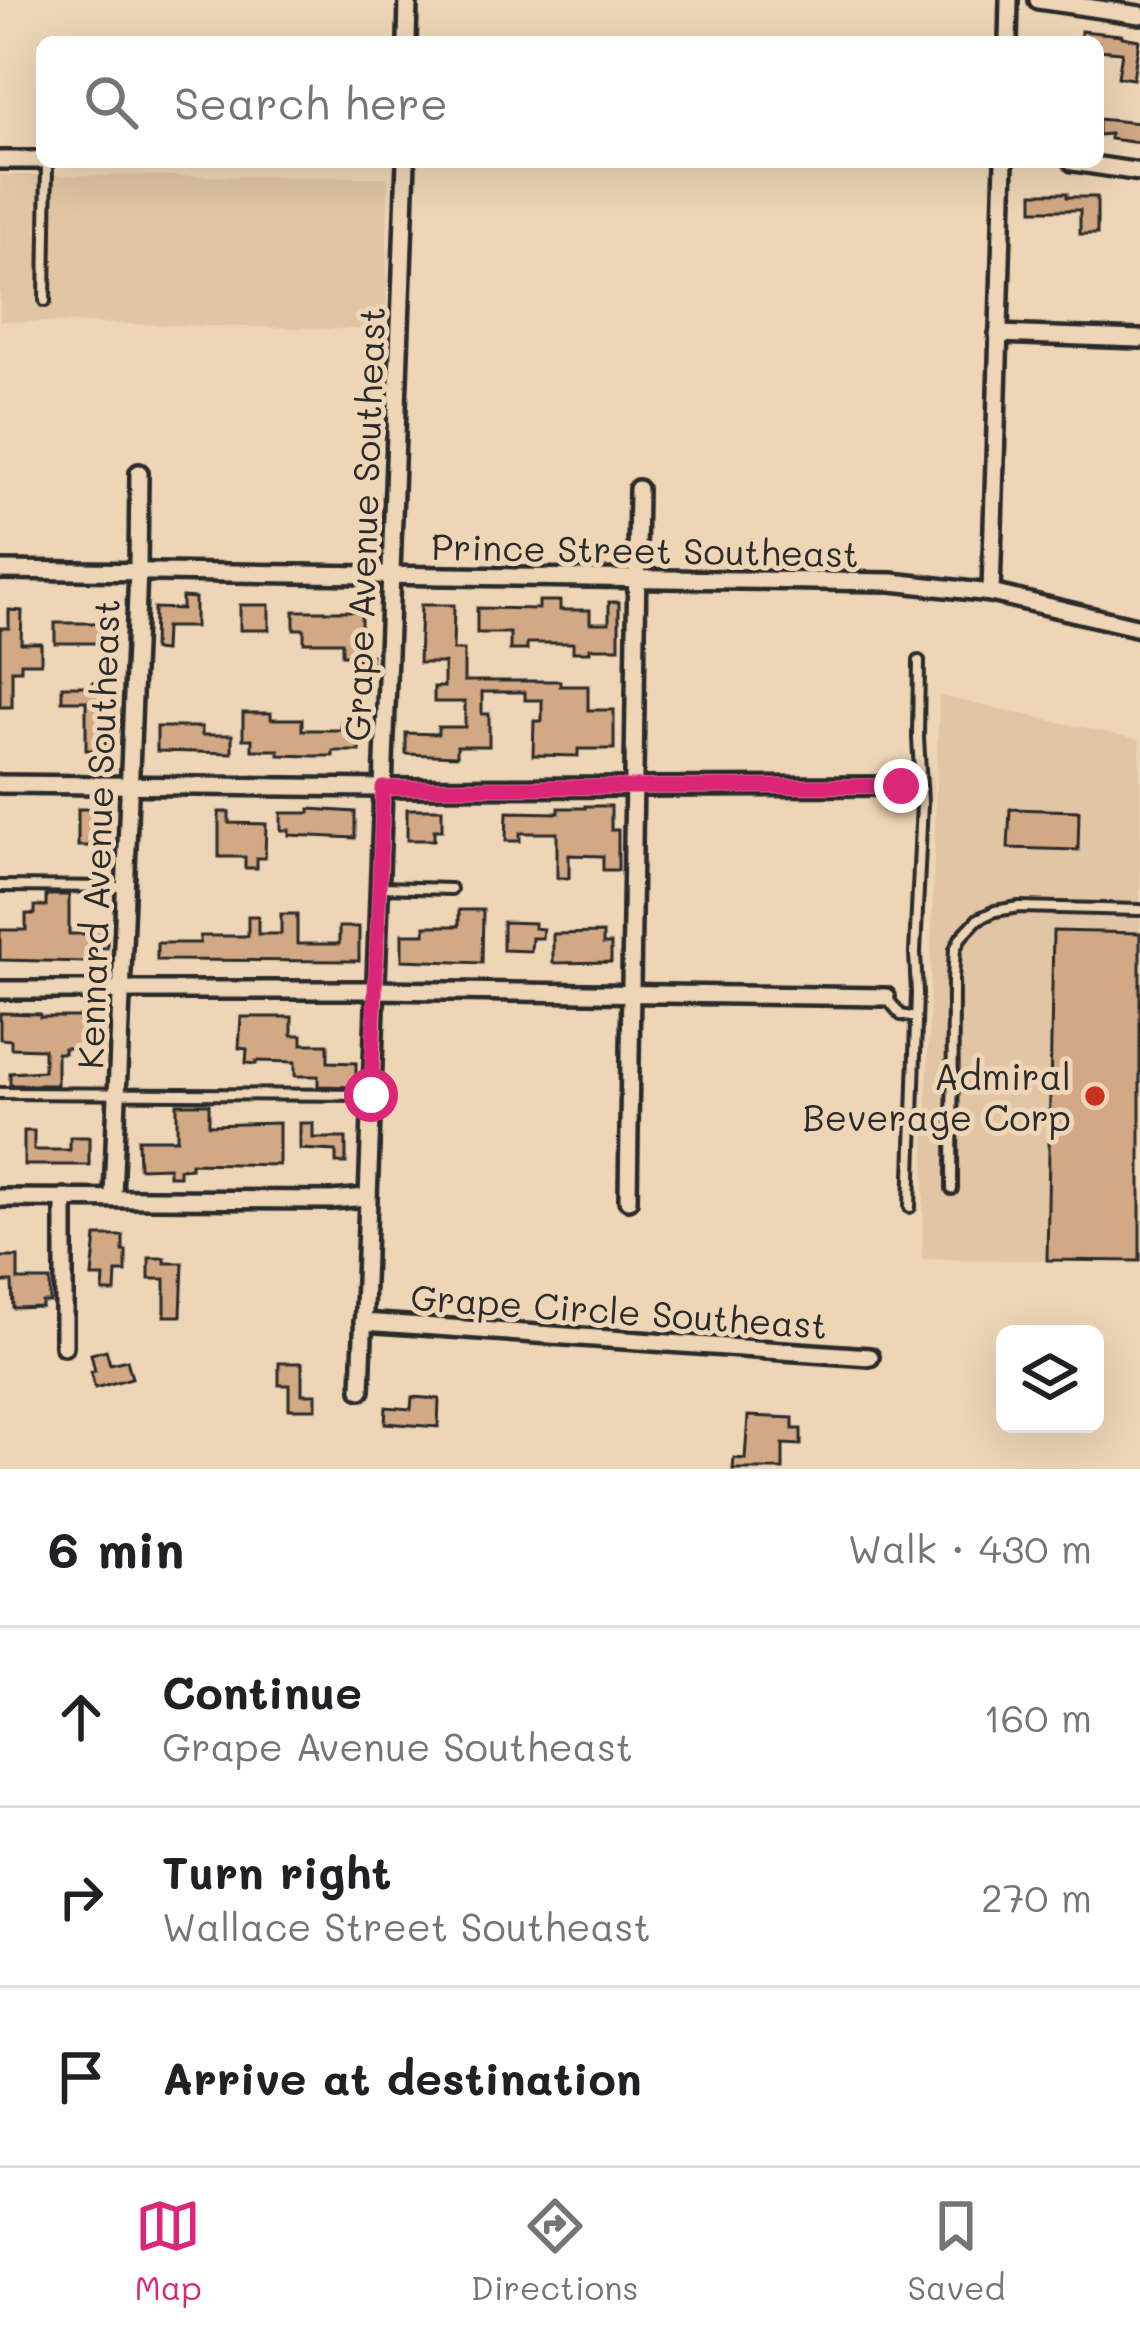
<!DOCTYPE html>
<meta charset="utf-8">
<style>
body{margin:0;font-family:Mali,sans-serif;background:#f2f2f2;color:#202124}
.controls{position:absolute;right:36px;bottom:36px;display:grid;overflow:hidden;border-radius:18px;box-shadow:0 12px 48px #0002}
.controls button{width:108px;height:108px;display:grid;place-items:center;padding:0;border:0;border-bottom:3px solid #e0e0e0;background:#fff;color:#202124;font:60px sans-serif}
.stop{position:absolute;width:36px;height:36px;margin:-27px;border:9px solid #db2777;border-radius:50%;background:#fff}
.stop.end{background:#db2777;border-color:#fff;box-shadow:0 3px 12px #0008}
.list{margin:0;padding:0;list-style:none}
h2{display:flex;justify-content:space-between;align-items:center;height:156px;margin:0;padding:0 48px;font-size:51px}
h2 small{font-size:39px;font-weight:400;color:#757577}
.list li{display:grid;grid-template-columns:78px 1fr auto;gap:36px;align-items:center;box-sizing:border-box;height:180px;padding:0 48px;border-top:3px solid #e0e0e0}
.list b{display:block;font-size:45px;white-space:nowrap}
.list p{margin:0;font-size:39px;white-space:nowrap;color:#757577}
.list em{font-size:39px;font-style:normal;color:#757577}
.icon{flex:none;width:66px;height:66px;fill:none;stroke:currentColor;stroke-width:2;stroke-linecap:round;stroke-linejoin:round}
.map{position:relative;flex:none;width:1140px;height:1469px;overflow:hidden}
.search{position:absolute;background:#fff;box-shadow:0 12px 48px #0002;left:36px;right:36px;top:36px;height:132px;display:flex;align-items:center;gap:30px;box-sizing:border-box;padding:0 42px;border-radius:18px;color:#757577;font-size:45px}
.sheet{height:696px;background:#fff}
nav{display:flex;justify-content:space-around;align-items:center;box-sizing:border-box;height:168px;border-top:3px solid #e0e0e0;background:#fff;font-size:33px;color:#757577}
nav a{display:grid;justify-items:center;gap:6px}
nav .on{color:#db2777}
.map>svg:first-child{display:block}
</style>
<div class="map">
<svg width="1140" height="1469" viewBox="0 0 1140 1469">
<rect width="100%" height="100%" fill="#edd5b5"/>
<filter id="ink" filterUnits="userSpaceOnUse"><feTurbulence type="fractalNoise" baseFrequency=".00833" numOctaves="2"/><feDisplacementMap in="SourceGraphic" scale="24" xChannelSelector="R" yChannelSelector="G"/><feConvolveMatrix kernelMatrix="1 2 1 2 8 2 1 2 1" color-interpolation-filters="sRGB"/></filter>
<g filter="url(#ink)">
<g fill="#e1c5a4">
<path d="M0 175 388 177 386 330 0 321Z"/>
<path d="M939 696 1140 740V1261L922 1259Z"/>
</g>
<g fill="#d3a884" stroke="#2b2b2b" stroke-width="3">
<path d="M1081 31 1122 35V37L1139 40 1133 79 1118 77 1122 52 1098 50V42H1080Z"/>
<path d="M1098 119 1140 123V143L1110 139V134L1098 135Z"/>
<path d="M1033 193H1067V197H1097V234H1080V210H1033Z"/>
<path d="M182 597 195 598V627H165L164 651 153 650 154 608 182 609Z"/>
<path d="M539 601H560V610H590V623H609V602H619V648H590V652H573V643H527V650H510V633H477V608L539 609Z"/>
<rect x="240" y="605" width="29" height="25"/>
<path d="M421 605H454L453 650H464V681H560V686H588V710H614V749H578V756L533 755 534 721H542V700H525V692H482V714H489V746H457V756L406 754V733L438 734V727H465V702H434V687H444V663H419Z"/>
<path d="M9 610 22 611 21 643H41V663H21V670H12V707H0V628H9Z"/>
<path d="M294 611H361V655H371V671H358V655H342V642H304V629H294Z"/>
<rect x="55" y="623" width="59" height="20"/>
<path d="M93 682H110V702H105V750H86V701H62V686H93Z"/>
<path d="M243 713H271V719H302V730H341V722H360V751H333V756H314L279 755V750H252V739H243Z"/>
<path d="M157 727H202V735H232V753L157 751Z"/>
<path d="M585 806H611V830H618V870H603V856L569 855V878H557V833H520V841H506L507 812 559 813V808H585Z"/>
<rect x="78" y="809" width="24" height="37"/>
<path d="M310 809 355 812V838L289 835V830H281V813H310Z"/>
<path d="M407 809H442V830H434V840H407Z"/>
<path d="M1010 809 1079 811 1078 850 1008 848Z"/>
<path d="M219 812H229V823L266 824 265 858H257V868H245V857H219Z"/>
<path d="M46 895H69V934H89V925H107V948L88 947 87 962 0 960V930H26V914H35V906H46Z"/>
<path d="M459 910H483L482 963 402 960V934H425V926H459Z"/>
<path d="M281 914H297V944H339V927H359V961L157 960V943H200V936H248V916H258V934H281Z"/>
<path d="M503 922 534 923V928L543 929 542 938H532L531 951 503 950Z"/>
<path d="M1053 931 1140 933V1261L1047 1260Z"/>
<path d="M603 933V944H611V962L553 963V934Z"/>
<path d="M0 1013 40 1014V1017H99V1048H64V1053H57V1085H10V1073L44 1071V1049L11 1048V1040L0 1039Z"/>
<path d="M241 1017H292V1035H302V1044H328V1062L356 1063V1087L318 1086V1076H295V1062L256 1061V1064L246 1063 247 1049 239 1048Z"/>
<path d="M177 1104H209V1125L279 1123V1165L191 1163V1168L179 1169V1176H169V1167L139 1168 138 1139H177Z"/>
<path d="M300 1123H313V1138H346V1163H336V1151L300 1149Z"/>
<path d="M24 1131H34V1150H70V1137H89V1165H24Z"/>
<path d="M96 1236H123V1251H126V1272H116L115 1292H103L104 1277H92Z"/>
<path d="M0 1257H18V1280H50V1302H42V1307L13 1308 12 1282H0Z"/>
<path d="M149 1258H165V1263H183L181 1316H165V1279H149Z"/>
<path d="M106 1350 110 1364 127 1360 132 1378 95 1388 91 1372 95 1371 91 1354Z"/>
<path d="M279 1363H302V1394H316V1409H289V1385H279Z"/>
<path d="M412 1397 439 1399 438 1427 385 1423 386 1407 411 1409Z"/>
<path d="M748 1416 793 1418V1429H801V1445L783 1444V1469H733L734 1458 745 1459Z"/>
</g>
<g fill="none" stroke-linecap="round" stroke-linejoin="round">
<defs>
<g id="lane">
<path d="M45 301 47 162"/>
<path d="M0 886 123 887"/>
<path d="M381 887 451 889"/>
<path d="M886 997 901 1015 916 1018"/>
<path d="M0 1093 370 1095"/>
<path d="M952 1189 953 979 955 949 961 937 978 919 995 911 1019 907 1140 910"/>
<path d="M910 1207 917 993 915 953 922 803 918 738 919 661"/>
</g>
<g id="street">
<path d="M1038 0 1140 15"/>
<path d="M407 42 408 0"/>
<path d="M1008 42 1009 0"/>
<path d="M0 160H42"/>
<path d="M1073 162 1140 172"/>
<path d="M998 334 1140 339"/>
<path d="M0 570 892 582 991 593 1140 628"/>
<path d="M991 593 1004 162"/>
<path d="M0 784 383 788 901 786"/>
<path d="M0 990H375L886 997"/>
<path d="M64 1197V1346"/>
<path d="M113 1197 138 570 139 473"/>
<path d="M0 1198 331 1200 367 1197"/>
<path d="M628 1200 638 489"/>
<path d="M363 1322 870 1357"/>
<path d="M361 1390 406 162"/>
</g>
</defs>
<use href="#lane" stroke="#2b2b2b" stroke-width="16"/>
<use href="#street" stroke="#2b2b2b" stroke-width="24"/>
<use href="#lane" stroke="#edd5b5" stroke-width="8"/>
<use href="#street" stroke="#edd5b5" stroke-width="15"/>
</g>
</g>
<g fill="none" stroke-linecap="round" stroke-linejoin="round" filter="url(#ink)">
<path stroke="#db2777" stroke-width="15" d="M371 1095 383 788 901 786"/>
</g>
<circle fill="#c8321e" stroke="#edd5b5" stroke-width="4.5" cx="1095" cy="1096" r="12"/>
<g text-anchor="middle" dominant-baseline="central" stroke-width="10" stroke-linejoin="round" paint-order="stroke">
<g font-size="36" fill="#2b2b2b" stroke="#edd5b5">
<text transform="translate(363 524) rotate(-88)">Grape Avenue Southeast</text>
<text transform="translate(645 549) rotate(1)">Prince Street Southeast</text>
<text transform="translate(97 834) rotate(-88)">Kennard Avenue Southeast</text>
<text transform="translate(619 1310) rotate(4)">Grape Circle Southeast</text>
</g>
<g font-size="36" fill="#2b2b2b" stroke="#edd5b5" text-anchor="end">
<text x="1071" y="1075">Admiral<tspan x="1071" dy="41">Beverage Corp</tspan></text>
</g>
</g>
</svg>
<div class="controls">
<button><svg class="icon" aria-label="layers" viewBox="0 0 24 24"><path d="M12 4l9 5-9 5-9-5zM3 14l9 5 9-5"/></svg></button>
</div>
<div class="stop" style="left:371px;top:1095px"></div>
<div class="stop end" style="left:901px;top:786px"></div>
<div class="search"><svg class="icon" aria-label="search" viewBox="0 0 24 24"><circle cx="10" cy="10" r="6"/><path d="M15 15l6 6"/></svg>Search here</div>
</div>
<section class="sheet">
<h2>6 min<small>Walk · 430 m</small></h2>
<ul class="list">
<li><svg class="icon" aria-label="ahead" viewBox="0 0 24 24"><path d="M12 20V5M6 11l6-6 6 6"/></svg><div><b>Continue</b><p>Grape Avenue Southeast</p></div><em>160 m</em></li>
<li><svg class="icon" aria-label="right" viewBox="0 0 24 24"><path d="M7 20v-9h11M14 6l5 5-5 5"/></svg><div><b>Turn right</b><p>Wallace Street Southeast</p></div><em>270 m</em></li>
<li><svg class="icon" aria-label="arrive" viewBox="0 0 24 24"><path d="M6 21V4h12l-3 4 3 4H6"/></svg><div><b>Arrive at destination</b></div></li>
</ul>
</section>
<nav>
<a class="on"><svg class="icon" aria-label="map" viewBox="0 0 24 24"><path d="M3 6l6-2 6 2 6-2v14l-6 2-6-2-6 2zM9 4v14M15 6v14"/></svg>Map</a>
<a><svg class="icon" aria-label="directions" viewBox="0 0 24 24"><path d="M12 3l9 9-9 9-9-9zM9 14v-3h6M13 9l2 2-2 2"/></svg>Directions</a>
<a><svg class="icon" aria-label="saved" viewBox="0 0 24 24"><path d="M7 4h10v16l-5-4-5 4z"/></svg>Saved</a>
</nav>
